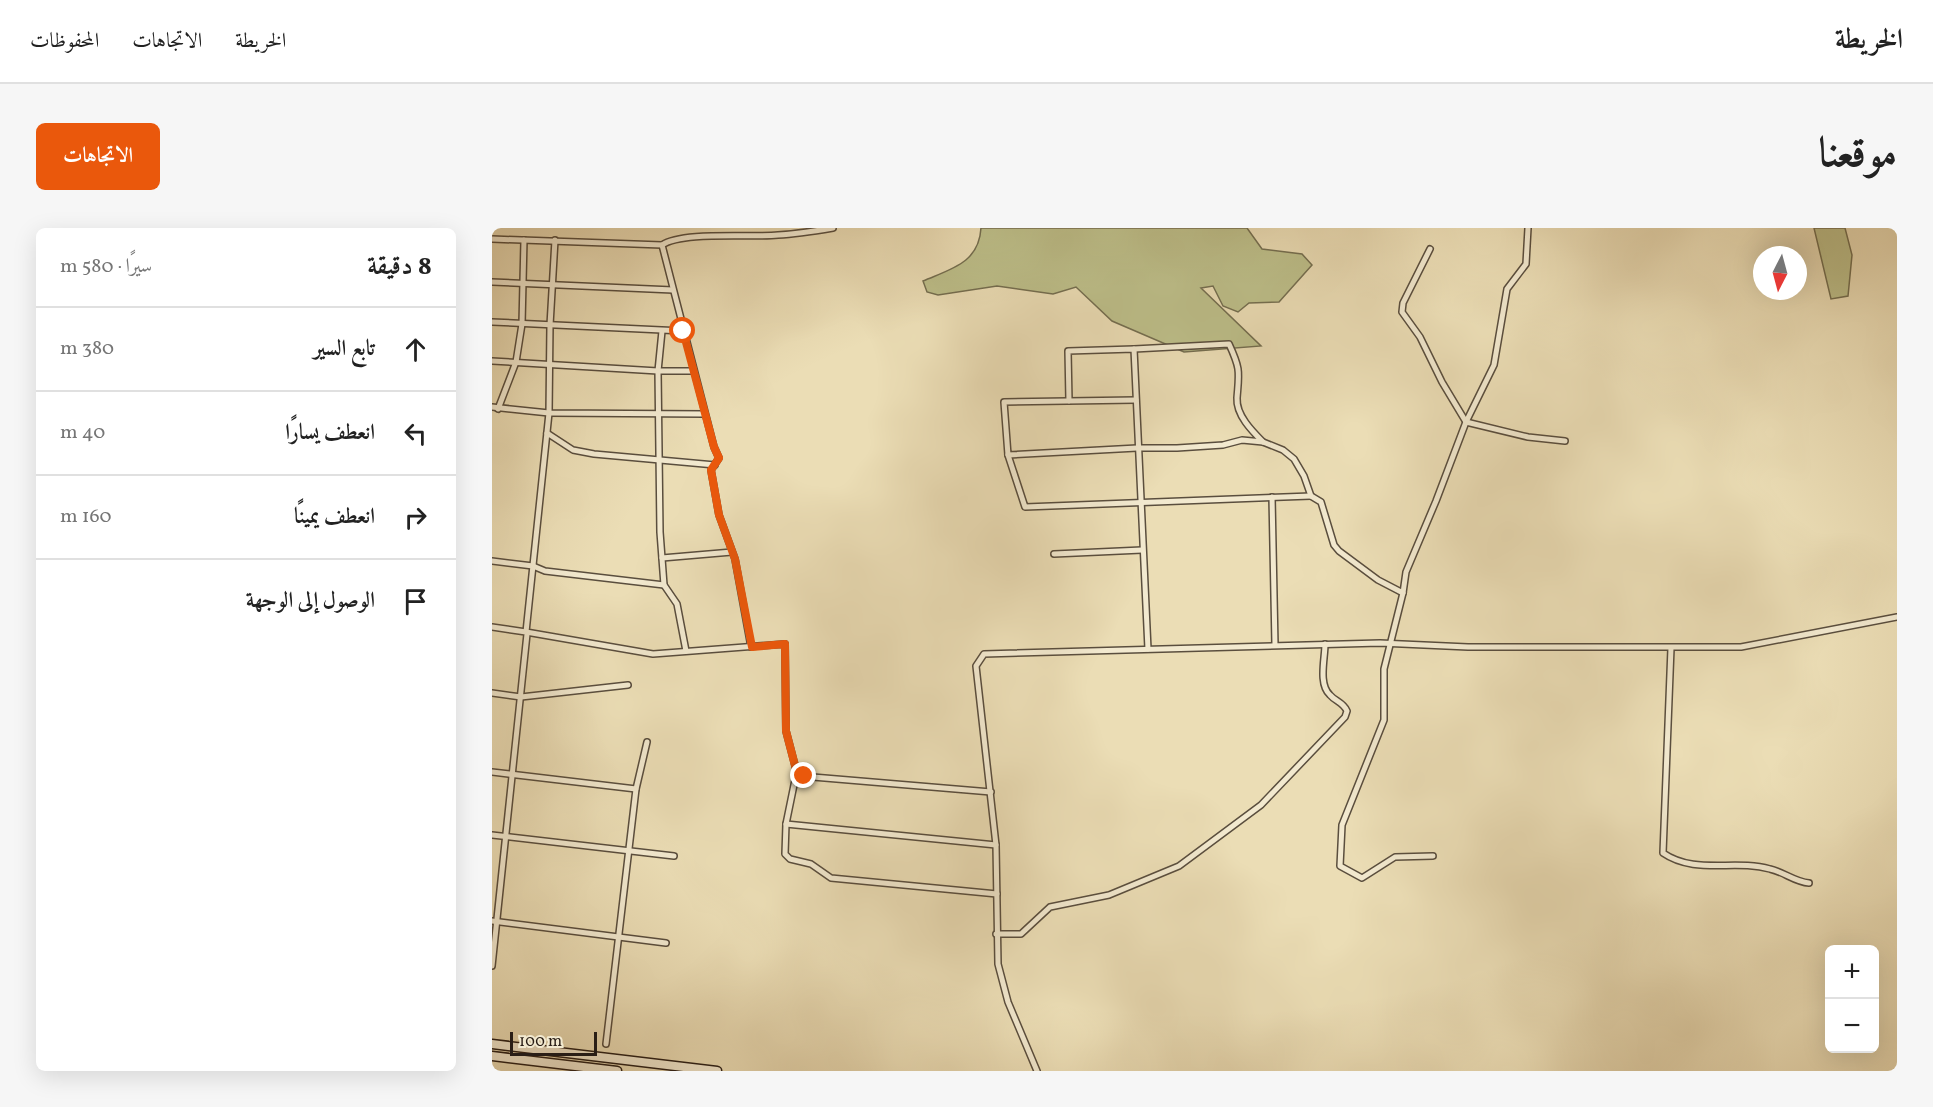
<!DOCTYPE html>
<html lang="ar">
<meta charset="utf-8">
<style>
body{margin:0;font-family:Vollkorn,Amiri,serif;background:#f6f6f6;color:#222;direction:rtl}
.controls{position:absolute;right:18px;bottom:18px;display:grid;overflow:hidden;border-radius:9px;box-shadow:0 6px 24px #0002}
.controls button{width:54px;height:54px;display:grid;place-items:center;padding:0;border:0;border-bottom:2px solid #e0e0e0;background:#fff;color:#222;font:30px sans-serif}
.compass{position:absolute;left:1261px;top:18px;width:54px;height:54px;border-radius:50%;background:#fff;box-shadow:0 6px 24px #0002;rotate:186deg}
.scale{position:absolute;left:18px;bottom:15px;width:87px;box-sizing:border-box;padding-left:6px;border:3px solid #2a1e16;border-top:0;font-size:16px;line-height:21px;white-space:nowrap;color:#2a1e16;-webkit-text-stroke:4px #f2e9cf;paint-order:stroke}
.stop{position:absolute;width:18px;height:18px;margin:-14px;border:4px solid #ea580c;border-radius:50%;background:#fff}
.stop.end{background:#ea580c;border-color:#fff;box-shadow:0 2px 6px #0008}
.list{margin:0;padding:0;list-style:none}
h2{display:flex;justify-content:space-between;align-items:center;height:78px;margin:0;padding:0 24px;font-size:26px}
h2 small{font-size:20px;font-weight:400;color:#767676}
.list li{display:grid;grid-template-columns:39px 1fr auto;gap:18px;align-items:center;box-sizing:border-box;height:84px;padding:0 24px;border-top:2px solid #e0e0e0}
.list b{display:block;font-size:22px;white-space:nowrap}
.list em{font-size:20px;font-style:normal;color:#767676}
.icon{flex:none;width:33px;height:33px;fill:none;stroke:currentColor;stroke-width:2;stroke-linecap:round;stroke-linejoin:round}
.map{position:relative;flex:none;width:1405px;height:843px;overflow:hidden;direction:ltr;border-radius:9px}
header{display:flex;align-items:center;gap:36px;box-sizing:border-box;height:84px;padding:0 30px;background:#fff;border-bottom:2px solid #e0e0e0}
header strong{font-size:28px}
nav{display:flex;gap:33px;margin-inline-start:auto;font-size:21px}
.intro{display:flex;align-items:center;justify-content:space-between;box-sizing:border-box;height:144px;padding:0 36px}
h1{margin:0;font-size:42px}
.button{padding:15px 27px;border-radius:9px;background:#ea580c;color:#fff;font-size:21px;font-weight:700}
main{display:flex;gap:36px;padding:0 36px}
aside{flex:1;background:#fff;border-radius:9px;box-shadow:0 6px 24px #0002}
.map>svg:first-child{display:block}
</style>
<header>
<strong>الخريطة</strong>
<nav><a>الخريطة</a><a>الاتجاهات</a><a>المحفوظات</a></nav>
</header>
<div class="intro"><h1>موقعنا</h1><a class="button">الاتجاهات</a></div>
<main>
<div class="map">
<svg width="1405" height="843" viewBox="0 0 1405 843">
<rect width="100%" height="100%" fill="#ebddb5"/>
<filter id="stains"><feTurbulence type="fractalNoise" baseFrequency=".00333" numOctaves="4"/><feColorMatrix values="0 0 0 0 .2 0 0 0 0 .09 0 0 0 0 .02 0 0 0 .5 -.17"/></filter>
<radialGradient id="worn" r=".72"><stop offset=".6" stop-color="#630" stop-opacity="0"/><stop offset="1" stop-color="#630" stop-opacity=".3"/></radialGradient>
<g fill="#bdbf8a" stroke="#746e50" stroke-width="1.5">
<path d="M489 0H755L770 21 810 26 820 37 787 74 757 75 746 84 731 78 721 58 709 60 769 118 692 124 620 93 584 59 561 66 505 58 446 67 435 64 431 53C459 41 487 35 489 0Z"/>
<path d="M1322 0H1353L1360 27 1356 68 1339 71Z"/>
</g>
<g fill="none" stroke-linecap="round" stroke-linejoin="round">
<defs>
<g id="minor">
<path d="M0 11 170 17C191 3 257 10 286 7 304 6 323 3 341 0"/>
<path d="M63 12 58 97 57 185 34 404 161 426 293 416 294 503 306 549"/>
<path d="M170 17 222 219 227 230 219 242 227 287 243 331 259 419"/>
<path d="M938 21 911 75 910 84 928 109 950 154 974 194 1036 209 1073 213"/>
<path d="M0 54 181 62"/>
<path d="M0 94 191 103"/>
<path d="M170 103 166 143 168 304 172 357 185 376 194 423"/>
<path d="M642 121 737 116C749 142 747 144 745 170 744 187 760 203 771 214"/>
<path d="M0 133 166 143H202"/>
<path d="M644 172 512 174 516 227 645 220H685L731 217 750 212 771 214 791 222 802 231 812 248 819 268 829 274 842 317 847 323 886 352 911 365"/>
<path d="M577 173 576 123 642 121 656 421"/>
<path d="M0 179 57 185 213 186"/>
<path d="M6 181 24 134 30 96 32 12"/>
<path d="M55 205 81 222 102 226 223 237"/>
<path d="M516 227 533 279 819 268"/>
<path d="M780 269 783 417"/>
<path d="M562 326 650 322"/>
<path d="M170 330 240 324"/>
<path d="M0 333 41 338 53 343 172 357"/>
<path d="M0 399 34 404 35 406 0 738"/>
<path d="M1179 420 1171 625C1203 647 1242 631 1278 641 1292 644 1303 654 1317 655"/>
<path d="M0 465 29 469 136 457"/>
<path d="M0 544 144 561"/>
<path d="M499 564 309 548 303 552 294 596 293 626 298 631 319 636 339 650 505 666"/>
<path d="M294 596 504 617"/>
<path d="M0 607 182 628"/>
<path d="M941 628 903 629 870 650 848 638 850 597 892 492V441L911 365 914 344 944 273 974 194 1002 137 1015 61 1034 36 1036 0"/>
<path d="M0 693 174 715"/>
<path d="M504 706H529L558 679 617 667 687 638 769 577 853 489 855 483C851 474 844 474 838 467 826 456 833 431 833 416"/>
<path d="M114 816 144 561 155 514"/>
<path d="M545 843 516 774 506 736 504 617 484 438 492 426 888 415 976 419H1249L1405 389"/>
</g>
<g id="secondary">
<path d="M0 816 225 843"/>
<path d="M0 828 125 843"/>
</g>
</defs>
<use href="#minor" stroke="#5a4e3e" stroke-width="8"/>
<use href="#secondary" stroke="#2a1e16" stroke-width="11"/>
<use href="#minor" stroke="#f2e9cf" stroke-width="5"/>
<use href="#secondary" stroke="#f2e9cf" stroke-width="8"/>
</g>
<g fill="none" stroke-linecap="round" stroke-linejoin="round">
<path stroke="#ea580c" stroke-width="8" d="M191 103 222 219 227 230 219 242 227 287 243 331 260 419 293 416 294 503 306 549 312 548"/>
</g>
<rect width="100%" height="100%" filter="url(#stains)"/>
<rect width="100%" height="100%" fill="url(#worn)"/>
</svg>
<div class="controls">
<button>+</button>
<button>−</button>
</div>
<svg class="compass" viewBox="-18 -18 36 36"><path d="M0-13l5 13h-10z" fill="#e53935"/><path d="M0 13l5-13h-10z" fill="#767676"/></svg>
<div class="scale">100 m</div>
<div class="stop" style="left:191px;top:103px"></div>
<div class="stop end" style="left:312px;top:548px"></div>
</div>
<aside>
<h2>8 دقيقة<small>سيرًا · 580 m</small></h2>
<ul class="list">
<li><svg class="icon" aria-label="ahead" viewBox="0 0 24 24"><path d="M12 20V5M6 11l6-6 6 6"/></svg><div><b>تابع السير</b></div><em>380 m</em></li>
<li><svg class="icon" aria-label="left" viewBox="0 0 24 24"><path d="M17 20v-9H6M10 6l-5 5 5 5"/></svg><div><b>انعطف يسارًا</b></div><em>40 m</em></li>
<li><svg class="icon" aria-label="right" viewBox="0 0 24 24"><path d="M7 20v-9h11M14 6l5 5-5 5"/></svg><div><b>انعطف يمينًا</b></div><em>160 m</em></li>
<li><svg class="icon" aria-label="arrive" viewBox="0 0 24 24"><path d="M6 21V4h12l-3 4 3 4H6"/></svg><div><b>الوصول إلى الوجهة</b></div></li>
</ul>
</aside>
</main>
